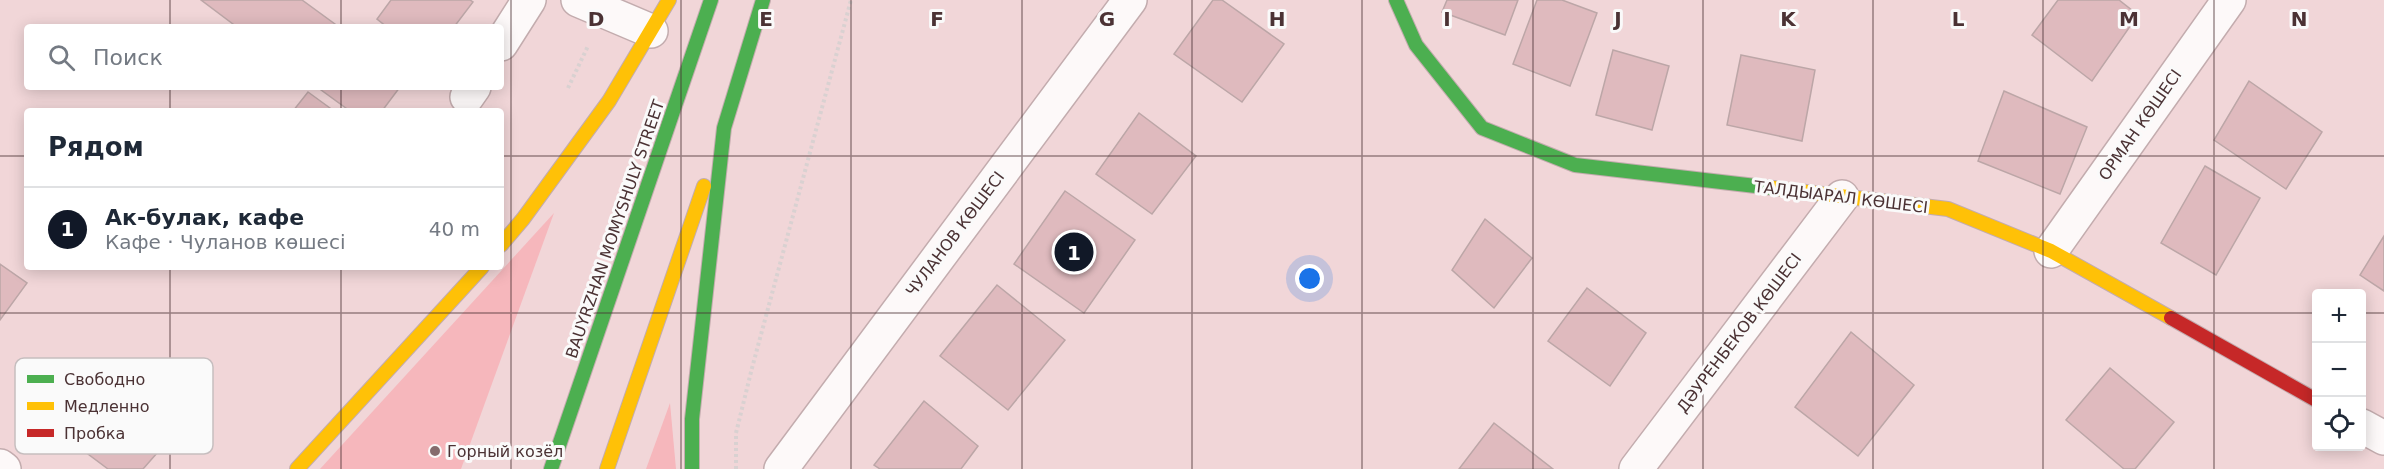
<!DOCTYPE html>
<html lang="ru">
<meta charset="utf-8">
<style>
body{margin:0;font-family:"DejaVu Sans",sans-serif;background:#f2f2f3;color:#1f2937}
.controls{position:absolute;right:18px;bottom:18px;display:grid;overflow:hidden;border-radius:6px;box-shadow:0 3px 15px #0003}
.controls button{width:54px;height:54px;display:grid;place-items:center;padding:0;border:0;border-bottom:2px solid #e0e1e3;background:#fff;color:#1f2937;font:30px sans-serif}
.you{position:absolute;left:1310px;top:279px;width:21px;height:21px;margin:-15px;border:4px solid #fff;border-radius:50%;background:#1a73e8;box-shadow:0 0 0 9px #1a73e833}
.badge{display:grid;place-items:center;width:39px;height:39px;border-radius:50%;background:#111827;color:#fff;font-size:20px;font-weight:700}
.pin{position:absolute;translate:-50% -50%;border:3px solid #fff;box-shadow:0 2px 6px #0006}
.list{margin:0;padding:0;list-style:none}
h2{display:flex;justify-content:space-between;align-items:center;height:78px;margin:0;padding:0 24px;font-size:26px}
h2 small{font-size:20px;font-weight:400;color:#747a83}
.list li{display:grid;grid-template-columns:39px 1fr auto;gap:18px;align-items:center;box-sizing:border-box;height:84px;padding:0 24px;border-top:2px solid #e0e1e3}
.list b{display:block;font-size:22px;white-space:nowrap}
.list p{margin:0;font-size:20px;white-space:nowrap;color:#747a83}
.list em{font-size:20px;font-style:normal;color:#747a83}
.icon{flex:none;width:33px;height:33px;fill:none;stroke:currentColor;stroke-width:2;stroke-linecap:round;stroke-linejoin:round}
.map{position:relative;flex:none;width:2384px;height:469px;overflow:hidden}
.search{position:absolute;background:#fff;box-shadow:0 3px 15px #0003;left:24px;top:24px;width:480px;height:66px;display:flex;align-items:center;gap:15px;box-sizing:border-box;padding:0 21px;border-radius:6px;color:#747a83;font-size:22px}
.panel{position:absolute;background:#fff;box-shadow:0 3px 15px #0003;left:24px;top:108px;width:480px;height:162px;border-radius:6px}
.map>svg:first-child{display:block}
</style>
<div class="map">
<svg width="2384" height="469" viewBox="0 0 2384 469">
<rect width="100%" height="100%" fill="#f1d6d8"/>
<g fill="#f6b7bc">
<path d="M554 213 461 469H320Z"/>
<path d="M670 403 676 469H646Z"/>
</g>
<g fill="#dfbabe" stroke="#bca6a7" stroke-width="1.5">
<path d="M201 0H302L339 27H237Z"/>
<path d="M391 0H470L473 2 454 27H387L377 19Z"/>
<path d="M1213 0H1222L1284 44 1242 102 1174 54Z"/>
<path d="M1447 0H1518L1505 35 1442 12Z"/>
<path d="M1537 0H1562L1597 13 1570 86 1513 64Z"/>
<path d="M2058 0H2119L2138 15 2092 81 2032 35Z"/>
<path d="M1613 50 1669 66 1652 130 1596 115Z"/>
<path d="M1741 55 1815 70 1802 141 1727 125Z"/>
<path d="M2249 81 2322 132 2286 189 2214 140Z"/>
<path d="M317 87H400L382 111H350Z"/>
<path d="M2004 91 2087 127 2060 194 1978 161Z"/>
<path d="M308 92 334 111H293Z"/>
<path d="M1139 113 1196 156 1152 214 1096 174Z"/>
<path d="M2205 166 2260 198 2216 275 2161 243Z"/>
<path d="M1065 191 1135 240 1084 313 1014 264Z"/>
<path d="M1485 219 1532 258 1494 308 1452 270Z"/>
<path d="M2384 236V291L2360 275Z"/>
<path d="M0 264 27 283 0 320Z"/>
<path d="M997 285 1065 340 1008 410 940 356Z"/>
<path d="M1587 288 1646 333 1610 386 1548 341Z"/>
<path d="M1851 332 1914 385 1858 456 1795 407Z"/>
<path d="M2110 368 2174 422 2135 469H2124L2066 420Z"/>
<path d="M116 381 179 428 143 469H108L68 439Z"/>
<path d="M924 401 978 446 961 469H880L874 465Z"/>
<path d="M1494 423 1553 469H1459Z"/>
</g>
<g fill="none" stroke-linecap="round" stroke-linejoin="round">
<defs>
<g id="street">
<path d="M578 0 651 31"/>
<path d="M501 44 529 0"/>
<path d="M467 97 474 87"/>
<path d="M2051 251 2229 0"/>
<path d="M2362 426 2384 438"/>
<path d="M0 466 4 469"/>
<path d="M781 469 1130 0"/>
<path d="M1636 469 1842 197"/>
</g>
<g id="fast">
<path d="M1396 0 1416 45 1482 128 1575 165 1773 188"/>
<path d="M551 469 711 0"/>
<path d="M692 469V419L724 128 763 0"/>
</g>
<g id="slow">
<path d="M1773 188 1948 209 2051 251 2171 318"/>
<path d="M501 245 523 219 609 101 669 0"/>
<path d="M297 469 482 267"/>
<path d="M607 469 704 186"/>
</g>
<path id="jam" d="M2171 318 2316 400"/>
</defs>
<use href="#street" stroke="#c3acae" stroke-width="36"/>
<use href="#fast" stroke="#c3acae" stroke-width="16"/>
<use href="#slow" stroke="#c3acae" stroke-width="16"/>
<use href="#jam" stroke="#c3acae" stroke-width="16"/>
<g stroke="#d9d1d1" stroke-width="4" stroke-dasharray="3 3" stroke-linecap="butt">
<path d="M568 88 588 46"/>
<path d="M736 469V433L752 368 851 0"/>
</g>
<use href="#street" stroke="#fdf9f9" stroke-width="33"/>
<use href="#fast" stroke="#4caf50" stroke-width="14"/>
<use href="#slow" stroke="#ffc107" stroke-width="14"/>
<use href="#jam" stroke="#c62828" stroke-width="14"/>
</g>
<path fill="none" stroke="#4b3234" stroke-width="1.5" stroke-opacity="0.55" d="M170 0V27M341 0V27M511 0V469M681 0V469M851 0V469M1022 0V469M1192 0V469M1362 0V469M1533 0V469M1703 0V469M1873 0V469M2043 0V469M2214 0V469M170 87V111M341 87V111M0 156H27M501 156H2384M170 267V469M341 267V469M0 313H2316M2362 313H2384"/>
<circle fill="#856b6d" stroke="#fafafa" stroke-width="2" cx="435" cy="451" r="6"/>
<g text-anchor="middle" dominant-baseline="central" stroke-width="6" stroke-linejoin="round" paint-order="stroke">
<g font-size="16" fill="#4b3234" stroke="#fafafa">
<text transform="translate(2140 125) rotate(-55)">ОРМАН КӨШЕСІ</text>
<text transform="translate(1841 197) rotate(7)">ТАЛДЫАРАЛ КӨШЕСІ</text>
<text transform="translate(615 229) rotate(-71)">BAUYRZHAN MOMYSHULY STREET</text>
<text transform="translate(955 234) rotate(-53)">ЧУЛАНОВ КӨШЕСІ</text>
<text transform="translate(1739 333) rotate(-53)">ДӘУРЕНБЕКОВ КӨШЕСІ</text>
</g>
<g font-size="16" fill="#4b3234" stroke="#fafafa" text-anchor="start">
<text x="447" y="451">Горный козёл</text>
</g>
</g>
<rect x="15" y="358" width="198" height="96" rx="9" fill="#fafafa" stroke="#c6bebf" stroke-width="1.5"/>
<rect x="27" y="375" width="27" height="8" fill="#4caf50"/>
<rect x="27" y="402" width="27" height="8" fill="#ffc107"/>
<rect x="27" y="429" width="27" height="8" fill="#c62828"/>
<g font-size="16" fill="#4b3234">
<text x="64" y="385">Свободно</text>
<text x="64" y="412">Медленно</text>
<text x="64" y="439">Пробка</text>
</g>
<g font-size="20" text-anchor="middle" font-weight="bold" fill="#4b3234" stroke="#fafafa" stroke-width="6" stroke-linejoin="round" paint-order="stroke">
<text x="596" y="26">D</text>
<text x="766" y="26">E</text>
<text x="937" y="26">F</text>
<text x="1107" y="26">G</text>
<text x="1277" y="26">H</text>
<text x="1447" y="26">I</text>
<text x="1618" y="26">J</text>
<text x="1788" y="26">K</text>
<text x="1958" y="26">L</text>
<text x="2129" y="26">M</text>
<text x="2299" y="26">N</text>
</g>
</svg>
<div class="controls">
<button>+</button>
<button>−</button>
<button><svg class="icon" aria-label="locate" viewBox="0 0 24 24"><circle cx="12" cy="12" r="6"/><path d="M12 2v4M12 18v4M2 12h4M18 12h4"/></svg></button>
</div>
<div class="you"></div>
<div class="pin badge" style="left:1074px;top:252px">1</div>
<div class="search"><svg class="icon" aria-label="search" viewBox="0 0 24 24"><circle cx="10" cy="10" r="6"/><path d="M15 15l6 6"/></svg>Поиск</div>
<section class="panel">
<h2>Рядом<small></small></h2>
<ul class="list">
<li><span class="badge">1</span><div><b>Ак-булак, кафе</b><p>Кафе · Чуланов көшесі</p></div><em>40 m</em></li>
</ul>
</section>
</div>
